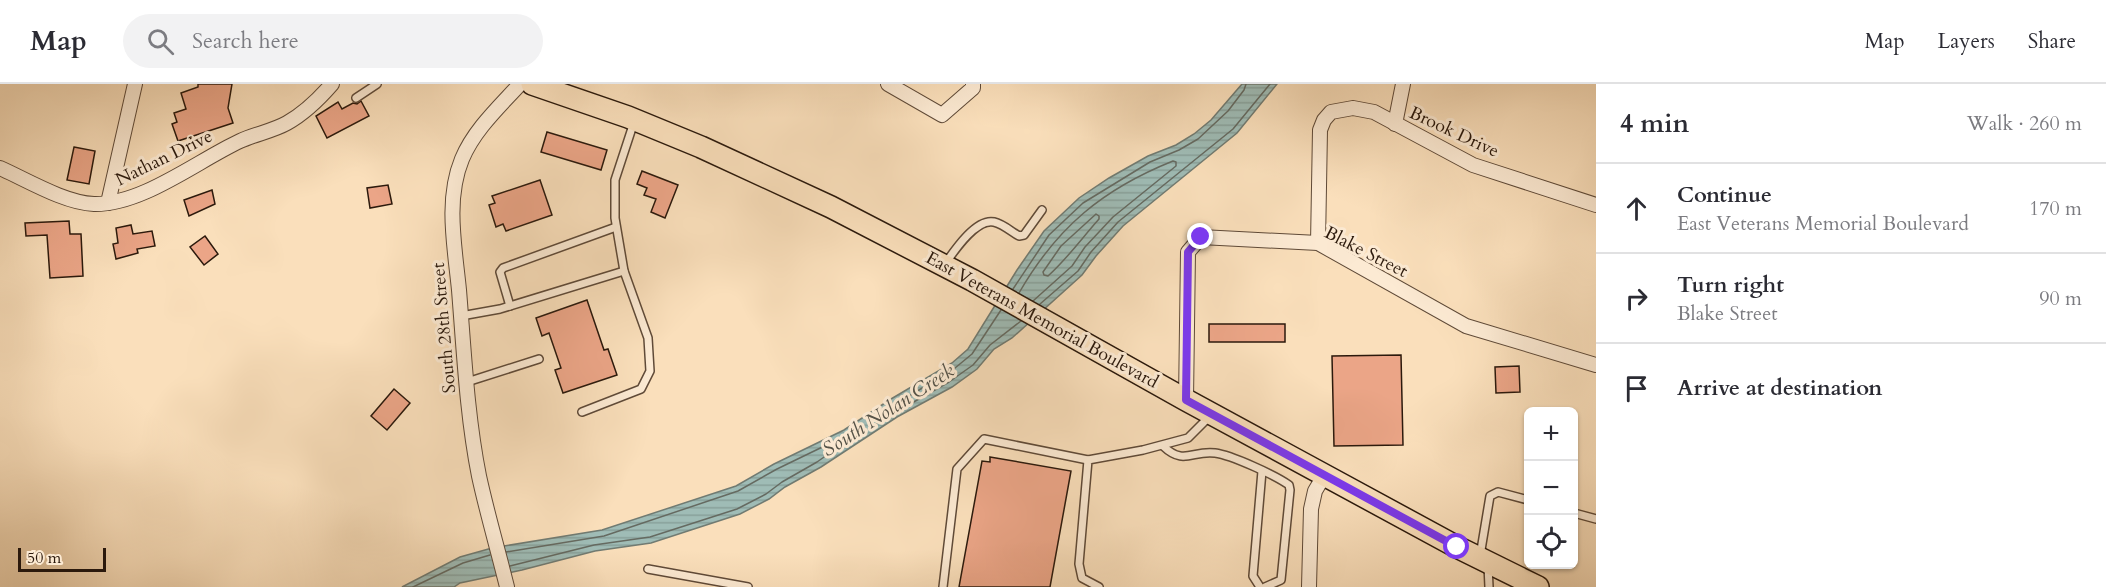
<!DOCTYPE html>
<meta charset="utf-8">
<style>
body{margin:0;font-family:Cardo,serif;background:#f2f2f3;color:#2b2b33}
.controls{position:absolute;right:18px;bottom:18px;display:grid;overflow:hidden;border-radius:9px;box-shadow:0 2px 4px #0004}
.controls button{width:54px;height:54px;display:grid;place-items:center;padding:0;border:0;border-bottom:2px solid #e1e1e2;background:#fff;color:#2b2b33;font:30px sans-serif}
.scale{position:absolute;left:18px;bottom:15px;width:88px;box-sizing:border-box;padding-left:6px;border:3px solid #2b190c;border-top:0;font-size:16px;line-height:21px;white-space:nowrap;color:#2b190c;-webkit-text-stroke:4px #fcead3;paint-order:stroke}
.stop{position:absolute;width:18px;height:18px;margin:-14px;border:4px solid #7c3aed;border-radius:50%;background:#fff}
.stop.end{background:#7c3aed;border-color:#fff;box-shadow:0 2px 6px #0008}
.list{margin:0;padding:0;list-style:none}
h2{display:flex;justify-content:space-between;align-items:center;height:78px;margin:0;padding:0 24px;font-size:26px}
h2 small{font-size:20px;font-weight:400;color:#7c7c81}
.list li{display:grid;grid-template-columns:39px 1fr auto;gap:18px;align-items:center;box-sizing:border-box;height:90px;padding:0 24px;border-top:2px solid #e1e1e2}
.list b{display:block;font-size:22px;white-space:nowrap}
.list p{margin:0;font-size:20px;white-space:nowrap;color:#7c7c81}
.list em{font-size:20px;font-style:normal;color:#7c7c81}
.icon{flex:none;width:33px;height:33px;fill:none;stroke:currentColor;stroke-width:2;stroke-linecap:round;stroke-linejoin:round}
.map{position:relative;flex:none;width:1596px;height:503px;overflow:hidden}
header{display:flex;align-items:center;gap:36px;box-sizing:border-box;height:84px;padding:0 30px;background:#fff;border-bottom:2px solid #e1e1e2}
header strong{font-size:28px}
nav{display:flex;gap:33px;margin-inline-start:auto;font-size:21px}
.search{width:420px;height:54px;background:#f2f2f3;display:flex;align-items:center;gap:15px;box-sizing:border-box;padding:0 21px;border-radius:33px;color:#7c7c81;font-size:22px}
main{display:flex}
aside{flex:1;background:#fff}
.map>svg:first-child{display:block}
</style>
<header>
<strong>Map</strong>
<div class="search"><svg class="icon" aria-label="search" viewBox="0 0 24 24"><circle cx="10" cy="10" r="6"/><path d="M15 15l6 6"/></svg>Search here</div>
<nav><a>Map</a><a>Layers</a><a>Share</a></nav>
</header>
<main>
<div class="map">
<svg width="1596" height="503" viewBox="0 0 1596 503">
<defs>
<pattern id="water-rules" width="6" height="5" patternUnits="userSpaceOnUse" patternTransform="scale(1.5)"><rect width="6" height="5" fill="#9fbcb6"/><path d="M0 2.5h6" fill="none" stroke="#89a19b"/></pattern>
</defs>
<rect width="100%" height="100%" fill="#fadfbb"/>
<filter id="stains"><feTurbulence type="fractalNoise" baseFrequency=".00333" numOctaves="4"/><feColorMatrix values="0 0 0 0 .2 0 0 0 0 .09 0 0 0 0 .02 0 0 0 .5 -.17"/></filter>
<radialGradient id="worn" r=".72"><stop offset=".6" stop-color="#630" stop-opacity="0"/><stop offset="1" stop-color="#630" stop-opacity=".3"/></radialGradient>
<path fill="url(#water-rules)" stroke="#717b72" stroke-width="1.5" d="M1242 0H1277L1237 49 1123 142 1096 172 1082 191 1012 254 994 265 977 285 952 303 897 333 821 383 785 403 769 415 740 430 651 459 595 467 522 486 460 499 454 503H402L460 473 492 464 602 446 736 402 774 380 844 346 891 315 952 279 968 265 1017 186 1044 147 1079 114 1109 94 1148 72 1176 61 1194 50 1211 36Z"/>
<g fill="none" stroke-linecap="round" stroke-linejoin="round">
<g stroke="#656a61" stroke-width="1.5">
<path d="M1096 130 1099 132V135C1082 154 1067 175 1048 192L1044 191 1043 188 1061 162Z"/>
<path d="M1013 205 1049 151 1083 119 1150 78 1179 66 1198 55 1228 27 1244 6 1246 0"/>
<path d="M1019 209C1057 143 1103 105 1173 77L1176 78V82L1113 133 1085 163 1072 182 1033 217"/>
<path d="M1040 220 1078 187 1091 168 1118 138 1233 45 1270 0"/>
<path d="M1001 226 972 270 955 284 870 336 869 340 873 341 949 298 973 281 990 261 1021 237"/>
<path d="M506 468 604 452 738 407 777 385 841 354 845 356 844 359 817 378 782 398 766 410 737 425 650 453 594 461 510 482"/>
<path d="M413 503 463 479 490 471"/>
</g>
</g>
<g fill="#eba587" stroke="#2b190c" stroke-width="1.5">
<path d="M198 0H232L228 24 233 39 178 57 172 40 177 38 174 29 186 25 181 9 198 3Z"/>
<path d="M361 17 369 32 327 54 316 32 338 18 342 25 353 19 357 20Z"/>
<path d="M547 48 607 66 601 86 541 68Z"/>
<path d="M74 63 95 67 89 100 67 96Z"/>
<path d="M642 87 678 101 665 134 651 128 656 115 644 111 647 104 637 100Z"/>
<path d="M540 96 552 131 506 147 503 140 496 143 489 121 495 119 492 112Z"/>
<path d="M388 101 392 120 370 124 367 104Z"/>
<path d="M212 106 215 120 189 132 184 116Z"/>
<path d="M69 137 70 150H81L83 192 50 194 47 151 26 152 25 139Z"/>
<path d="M131 141 133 150 152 147 155 162 137 165 138 169 116 175 113 160 118 159 116 144Z"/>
<path d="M205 152 218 170 204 181 190 163Z"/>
<path d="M587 216 604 266 608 265 617 291 563 309 555 286 561 284 549 249 542 252 536 234Z"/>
<rect x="1209" y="240" width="76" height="18"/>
<path d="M1401 271 1403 361 1334 362 1332 272Z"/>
<path d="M1519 282 1520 308 1496 309 1495 283Z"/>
<path d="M394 305 410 319 387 346 371 332Z"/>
<path d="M990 373 1071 387 1050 503H959L982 377 990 378Z"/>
</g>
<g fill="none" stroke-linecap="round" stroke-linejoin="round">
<defs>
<g id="lane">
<path d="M356 14 377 0"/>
<path d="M945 180C954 167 976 134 994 138 1003 140 1012 148 1019 152L1024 151 1042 126"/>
<path d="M624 187 615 134V96L634 38"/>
<path d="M510 222 500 188 503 184 616 143"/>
<path d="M461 232 500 225 624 187 648 254 650 287 641 305 582 328"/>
<path d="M467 298 539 275"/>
<path d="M1163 362C1184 382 1192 366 1215 369 1231 371 1275 391 1289 401L1290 406 1281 496 1265 503"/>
<path d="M1574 429 1596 435"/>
<path d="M1480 472 1490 412 1498 408 1528 416"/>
<path d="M1488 481 1489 503"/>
<path d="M648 485 748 503"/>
<path d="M943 503 957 385 984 355 1088 376"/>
<path d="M1099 503 1082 494 1079 480 1088 376 1143 366 1188 354 1210 332"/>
<path d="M1260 503 1253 492 1262 387"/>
</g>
<g id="street">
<path d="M888 0 942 31 973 4V0"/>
<path d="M1395 40 1403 0"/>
<path d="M0 84C27 96 65 119 94 120 142 121 197 77 240 57 255 50 273 47 287 39 305 29 319 15 332 0"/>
<path d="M108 119 135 0"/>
<path d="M1318 159 1320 46 1324 36 1331 28 1353 24 1374 28 1473 81 1596 121"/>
<path d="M1186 316 1188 168 1201 153 1318 159 1466 242 1596 281"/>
<path d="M507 503C498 466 487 429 479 392 467 332 464 268 459 206 455 164 445 116 462 75 474 46 499 23 520 0"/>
<path d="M1309 503 1311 425 1315 407 1325 390"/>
</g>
<path id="primary" d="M532 0 628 33 701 63 831 123 972 196 1186 316 1457 463 1538 503"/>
</defs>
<use href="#lane" stroke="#5f4a38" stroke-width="10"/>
<use href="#street" stroke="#5f4a38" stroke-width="16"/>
<use href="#primary" stroke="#2b190c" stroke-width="24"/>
<use href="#lane" stroke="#fcead3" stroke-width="7"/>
<use href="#street" stroke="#fcead3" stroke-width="14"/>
<use href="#primary" stroke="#fadfbb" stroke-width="21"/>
</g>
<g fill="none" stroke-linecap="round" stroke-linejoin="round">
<path stroke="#7c3aed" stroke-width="8" d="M1201 153 1188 168 1186 316 1457 463"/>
</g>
<g text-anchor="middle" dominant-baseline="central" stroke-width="6" stroke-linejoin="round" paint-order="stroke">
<g font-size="18" fill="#2b190c" stroke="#fcead3">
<text transform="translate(1454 48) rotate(25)">Brook Drive</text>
<text transform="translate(164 74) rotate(-26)">Nathan Drive</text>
<text transform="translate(1366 168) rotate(27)">Blake Street</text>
<text transform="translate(1042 236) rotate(29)">East Veterans Memorial Boulevard</text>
<text transform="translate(444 244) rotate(-95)">South 28th Street</text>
</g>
<g font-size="20" font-style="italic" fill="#545248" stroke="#fcead3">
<text transform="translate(888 326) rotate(-33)">South Nolan Creek</text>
</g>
</g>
<rect width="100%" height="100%" filter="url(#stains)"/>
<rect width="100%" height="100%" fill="url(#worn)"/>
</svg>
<div class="controls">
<button>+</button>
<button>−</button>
<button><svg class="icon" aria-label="locate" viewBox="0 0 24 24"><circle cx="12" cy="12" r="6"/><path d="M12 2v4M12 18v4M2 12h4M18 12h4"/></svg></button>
</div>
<div class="scale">50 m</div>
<div class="stop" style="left:1457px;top:463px"></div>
<div class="stop end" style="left:1201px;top:153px"></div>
</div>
<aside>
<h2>4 min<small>Walk · 260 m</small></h2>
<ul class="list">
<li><svg class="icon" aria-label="ahead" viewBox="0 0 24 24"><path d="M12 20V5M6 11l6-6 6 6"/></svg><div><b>Continue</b><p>East Veterans Memorial Boulevard</p></div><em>170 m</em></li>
<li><svg class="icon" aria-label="right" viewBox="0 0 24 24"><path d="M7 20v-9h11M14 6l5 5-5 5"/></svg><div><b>Turn right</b><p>Blake Street</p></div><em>90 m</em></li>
<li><svg class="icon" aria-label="arrive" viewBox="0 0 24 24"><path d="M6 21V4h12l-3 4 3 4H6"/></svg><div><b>Arrive at destination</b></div></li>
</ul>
</aside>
</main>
